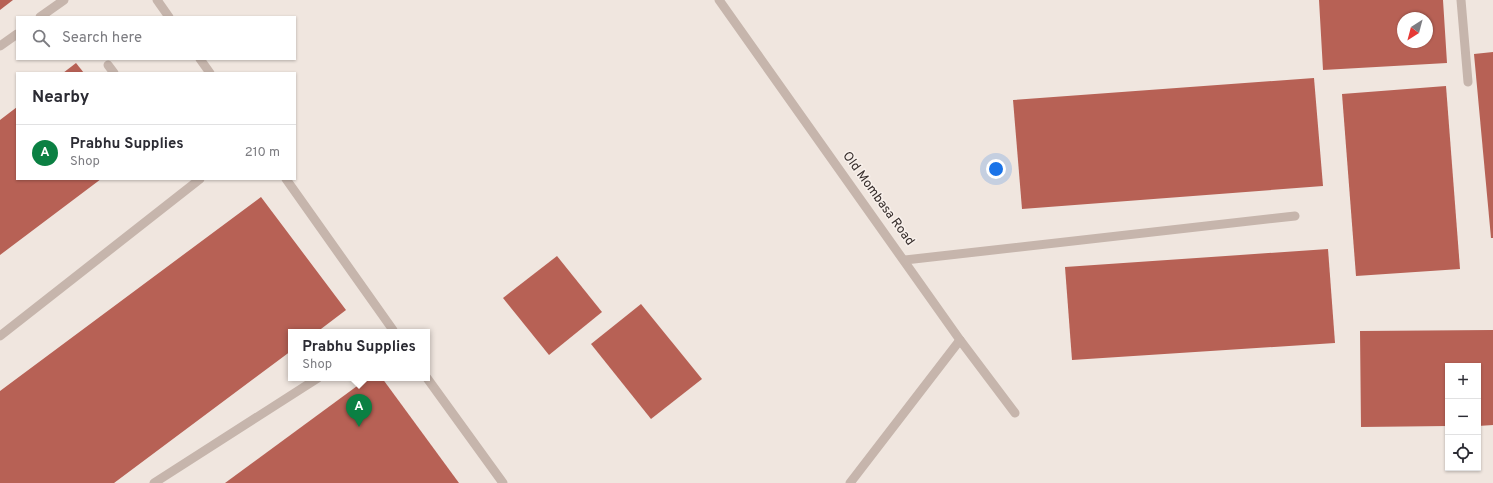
<!DOCTYPE html>
<meta charset="utf-8">
<style>
body{margin:0;font-family:Overpass,sans-serif;background:#f7f7f7;color:#2b2b33}
.controls{position:absolute;right:12px;bottom:12px;display:grid;overflow:hidden;border-radius:0px;box-shadow:0 1px 3px #0004}
.controls button{width:36px;height:36px;display:grid;place-items:center;padding:0;border:0;border-bottom:1px solid #e1e1e2;background:#fff;color:#2b2b33;font:20px sans-serif}
.compass{position:absolute;left:1397px;top:12px;width:36px;height:36px;border-radius:50%;background:#fff;box-shadow:0 1px 3px #0004;rotate:216deg}
.you{position:absolute;left:996px;top:169px;width:14px;height:14px;margin:-10px;border:3px solid #fff;border-radius:50%;background:#1a73e8;box-shadow:0 0 0 6px #1a73e833}
.badge{display:grid;place-items:center;width:26px;height:26px;border-radius:50%;background:#0b8043;color:#fff;font-size:13px;font-weight:700}
.pin{position:absolute;translate:-50% -33px;filter:drop-shadow(0 1px 2px #0008)}
.pin::after{content:'';position:absolute;top:21px;width:14px;height:12px;background:inherit;clip-path:polygon(0 0,100% 0,50% 100%)}
.popup{position:absolute;left:288px;top:329px;width:142px;height:52px;box-sizing:border-box;display:grid;place-content:center;border-radius:0px;background:#fff;filter:drop-shadow(0 1px 3px #0005);font-size:13px;white-space:nowrap;color:#7c7c81}
.popup b{font-size:15px;color:#2b2b33}
.popup::after{content:'';position:absolute;left:50%;top:100%;margin-left:-8px;border:8px solid transparent;border-top-color:#fff}
.list{margin:0;padding:0;list-style:none}
h2{display:flex;justify-content:space-between;align-items:center;height:52px;margin:0;padding:0 16px;font-size:17px}
h2 small{font-size:13px;font-weight:400;color:#7c7c81}
.list li{display:grid;grid-template-columns:26px 1fr auto;gap:12px;align-items:center;box-sizing:border-box;height:56px;padding:0 16px;border-top:1px solid #e1e1e2}
.list b{display:block;font-size:15px;white-space:nowrap}
.list p{margin:0;font-size:13px;white-space:nowrap;color:#7c7c81}
.list em{font-size:13px;font-style:normal;color:#7c7c81}
.icon{flex:none;width:22px;height:22px;fill:none;stroke:currentColor;stroke-width:2;stroke-linecap:round;stroke-linejoin:round}
.map{position:relative;flex:none;width:1493px;height:483px;overflow:hidden}
.search{position:absolute;background:#fff;box-shadow:0 1px 3px #0004;left:16px;top:16px;width:280px;height:44px;display:flex;align-items:center;gap:10px;box-sizing:border-box;padding:0 14px;border-radius:0px;color:#7c7c81;font-size:15px}
.panel{position:absolute;background:#fff;box-shadow:0 1px 3px #0004;left:16px;top:72px;width:280px;height:108px;border-radius:0px}
.map>svg:first-child{display:block}
</style>
<div class="map">
<svg width="1493" height="483" viewBox="0 0 1493 483">
<rect width="100%" height="100%" fill="#f0e6df"/>
<g fill="#b76155" fill-rule="evenodd">
<path d="M0 0H13L0 10Z"/>
<path d="M1319 0H1443L1447 63 1323 70ZM1403 18H1427V42H1403Z"/>
<path d="M1493 52V238H1491L1474 54Z"/>
<path d="M76 63 84 73H63Z"/>
<path d="M1314 78 1323 186 1022 209 1013 100Z"/>
<path d="M1446 86 1460 269 1356 276 1342 94Z"/>
<path d="M17 107V179H101L0 255V120Z"/>
<path d="M261 197 346 310 317 332H291V351L114 483H0V391Z"/>
<path d="M1328 249 1335 343 1072 360 1065 267Z"/>
<path d="M557 256 602 312 549 355 503 298Z"/>
<path d="M641 304 702 379 651 419 591 344Z"/>
<path d="M1493 330V425L1478 426V366H1448V426L1361 427 1360 331Z"/>
<path d="M368 378H382L459 483H225Z"/>
</g>
<g fill="none" stroke-linecap="round" stroke-linejoin="round">
<g stroke="#c6b5ac" stroke-width="9">
<path d="M157 0 169 17"/>
<path d="M719 0 960 340 1015 413"/>
<path d="M1461 0 1468 82"/>
<path d="M40 17 64 0"/>
<path d="M0 46 17 34"/>
<path d="M200 59 210 73"/>
<path d="M108 65 114 73"/>
<path d="M286 179 393 330 390 332"/>
<path d="M905 260 1295 216"/>
<path d="M0 336 200 179"/>
<path d="M427 378 503 483"/>
<path d="M154 483 318 378"/>
<path d="M850 483 960 340"/>
</g>
</g>
<g text-anchor="middle" dominant-baseline="central" stroke-width="3" stroke-linejoin="round" paint-order="stroke">
<g font-size="13" fill="#352c2a" stroke="#f8f0eb">
<text transform="translate(878 199) rotate(54)">Old Mombasa Road</text>
</g>
</g>
</svg>
<div class="controls">
<button>+</button>
<button>−</button>
<button><svg class="icon" aria-label="locate" viewBox="0 0 24 24"><circle cx="12" cy="12" r="6"/><path d="M12 2v4M12 18v4M2 12h4M18 12h4"/></svg></button>
</div>
<svg class="compass" viewBox="-18 -18 36 36"><path d="M0-13l5 13h-10z" fill="#e53935"/><path d="M0 13l5-13h-10z" fill="#7c7c81"/></svg>
<div class="you"></div>
<div class="pin badge" style="left:359px;top:427px">A</div>
<div class="popup"><b>Prabhu Supplies</b>Shop</div>
<div class="search"><svg class="icon" aria-label="search" viewBox="0 0 24 24"><circle cx="10" cy="10" r="6"/><path d="M15 15l6 6"/></svg>Search here</div>
<section class="panel">
<h2>Nearby<small></small></h2>
<ul class="list">
<li><span class="badge">A</span><div><b>Prabhu Supplies</b><p>Shop</p></div><em>210 m</em></li>
</ul>
</section>
</div>
